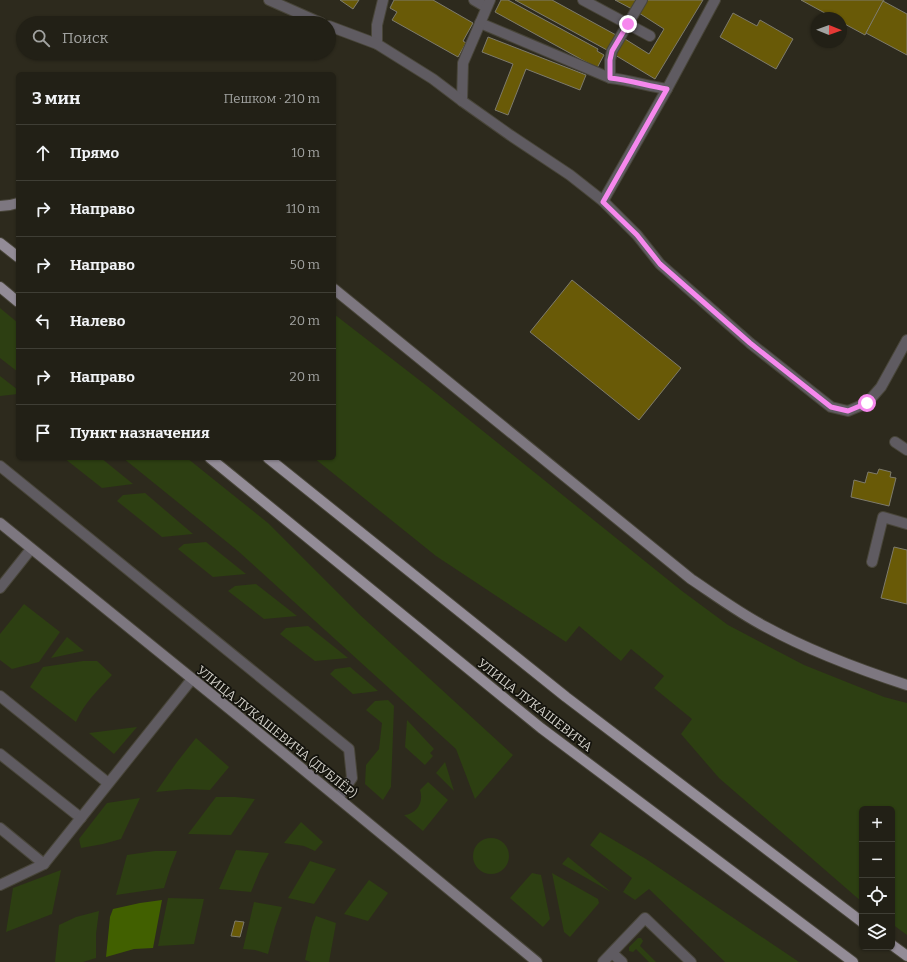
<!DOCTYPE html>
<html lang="ru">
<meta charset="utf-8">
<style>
body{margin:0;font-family:Bitter,serif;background:#2e2d23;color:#f1f3f6}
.controls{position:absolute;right:12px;bottom:12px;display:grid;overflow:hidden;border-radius:6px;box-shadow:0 1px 3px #0004}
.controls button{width:36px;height:36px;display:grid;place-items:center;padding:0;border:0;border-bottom:1px solid #3f3e35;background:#222016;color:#f1f3f6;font:20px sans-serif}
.compass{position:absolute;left:811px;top:12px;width:36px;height:36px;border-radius:50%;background:#222016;box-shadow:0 1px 3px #0004;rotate:91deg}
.stop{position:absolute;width:12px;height:12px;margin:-9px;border:3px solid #f688ed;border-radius:50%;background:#fff}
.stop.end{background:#f688ed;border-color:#fff;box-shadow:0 1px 4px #0008}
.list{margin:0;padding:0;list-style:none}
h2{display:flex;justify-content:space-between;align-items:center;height:52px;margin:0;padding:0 16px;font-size:17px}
h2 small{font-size:13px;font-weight:400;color:#a2a3a1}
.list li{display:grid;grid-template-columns:26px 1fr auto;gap:12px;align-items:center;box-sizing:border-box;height:56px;padding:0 16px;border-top:1px solid #3f3e35}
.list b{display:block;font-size:15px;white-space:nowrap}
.list em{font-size:13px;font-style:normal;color:#a2a3a1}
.icon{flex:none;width:22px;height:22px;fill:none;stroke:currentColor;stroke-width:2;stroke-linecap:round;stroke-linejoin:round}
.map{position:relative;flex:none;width:907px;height:962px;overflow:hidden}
.search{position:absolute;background:#222016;box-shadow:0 1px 3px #0004;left:16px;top:16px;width:320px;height:44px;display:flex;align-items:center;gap:10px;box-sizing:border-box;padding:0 14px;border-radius:22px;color:#a2a3a1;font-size:15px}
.panel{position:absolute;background:#222016;box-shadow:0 1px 3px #0004;left:16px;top:72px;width:320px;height:388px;border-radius:6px}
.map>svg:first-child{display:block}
</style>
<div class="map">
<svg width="907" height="962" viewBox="0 0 907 962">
<rect width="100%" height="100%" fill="#2d2a1d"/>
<g fill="#2d3f12">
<path d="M0 308 18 323V372L0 358Z"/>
<path d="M334 314 427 386 682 591 728 625 804 665 884 697 907 703V935L892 924V809H862V902L719 778 681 734 692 719 654 688 664 676 631 649 621 661 579 626 566 642 436 556 314 458H334Z"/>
<path d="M0 376 18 390V394L0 396Z"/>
<path d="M64 458H101L133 484 102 488Z"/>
<path d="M123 458H187L268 523 359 614 513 755 475 799 456 749 238 551Z"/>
<path d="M145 493 193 534 162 537 117 501 123 495Z"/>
<path d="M206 542 246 574 213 577 178 549 184 544Z"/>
<path d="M256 584 297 616 264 619 228 591 235 586Z"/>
<path d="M24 604 60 632 39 662 12 669 0 660V634Z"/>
<path d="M308 626 348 658 315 661 280 634 286 628Z"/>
<path d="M67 637 84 651 51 658Z"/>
<path d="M83 661H97L112 675C98 690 84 703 76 722L30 687 43 667Z"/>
<path d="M350 667 378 691 353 694 330 674 335 669Z"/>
<path d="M388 700 394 706 391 787 383 800 365 784 366 765 379 749 382 723 366 710 375 701Z"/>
<path d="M407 720 434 749 430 753 433 756 425 765 405 747Z"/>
<path d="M137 727 114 754 89 733Z"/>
<path d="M196 738 229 767 210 790 187 789 156 792 177 762Z"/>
<path d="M445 762 454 791 436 773Z"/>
<path d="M428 782 448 800 423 831 404 815C417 814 424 802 420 790Z"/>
<path d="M216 797H235L255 799 231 835 188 834Z"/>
<path d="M140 798 121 839 103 844 81 848 79 839 107 803Z"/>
<path d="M301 822 323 842 315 851 304 846 284 843Z"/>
<path d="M600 832 646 859 799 962H725L649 889 635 900 623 892 632 878 590 845Z"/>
<circle cx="491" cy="856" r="18"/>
<path d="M236 850 269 853 260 870 251 892 219 889Z"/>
<path d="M155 851H177L170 869 164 888 116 895 127 855Z"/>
<path d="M568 857 611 892 562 864Z"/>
<path d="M310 861 336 869 314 904 288 898Z"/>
<path d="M61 870 52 914 6 932 13 888Z"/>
<path d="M532 873 541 875 550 919 543 927 510 898Z"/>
<path d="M552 873 598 899 599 903 570 937 564 932Z"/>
<path d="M369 880 388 893 368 921 344 914Z"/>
<path d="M168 898 204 899 194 944 158 946Z"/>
<path d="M254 902 282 907 275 927 268 954 255 950 243 949Z"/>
<path d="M99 911 96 934V958L83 962H55L59 925 76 917Z"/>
<path d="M316 916 336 923 329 962H311L305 960 312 927Z"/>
<path d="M638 938H641L643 941 640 946 656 962H649L636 949 633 952 629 951V947Z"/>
</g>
<path fill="#416000" d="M162 900 153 948 134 949 106 957 110 917 113 909 140 903Z"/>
<g fill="#695a07" stroke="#7e7b6c">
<path d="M340 0H359L353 9Z"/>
<path d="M394 0H433L473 23 463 41 466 43 458 57 392 20 397 12 390 8Z"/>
<path d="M501 0H508L598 49 597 51 604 55 597 68 495 12Z"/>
<path d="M515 0H552L616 35 607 50Z"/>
<path d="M615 0H637L632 9Z"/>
<path d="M646 0H703L655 79 615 55 625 39 649 54 664 29 639 13Z"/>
<path d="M801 0H884L865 35 841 22V18H834Z"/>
<path d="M883 1 907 14V55L866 33Z"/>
<path d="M733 13 757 26 760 20 793 39 776 69 720 37Z"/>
<path d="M488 37 586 75 580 90 526 69 508 115 495 110 513 64 482 52Z"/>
<path d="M572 280 681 368 639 420 530 332Z"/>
<path d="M879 469 891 472 890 477 896 478 889 506 851 497 854 480 865 483 868 472 877 474Z"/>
<path d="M894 547 907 550V604L881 598Z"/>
<path d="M235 921 244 922 240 937 231 936Z"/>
</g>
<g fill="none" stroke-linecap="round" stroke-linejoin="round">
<defs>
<g id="lane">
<path d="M474 0 486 7"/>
<path d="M583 0 650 36"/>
<path d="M480 23 610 78C629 80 648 86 667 89L715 0"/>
<path d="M377 44V25L383 0"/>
<path d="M610 78V60L612 51 642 0"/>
<path d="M462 101 463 63 490 0"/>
<path d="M603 201 667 89"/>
<path d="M895 442 907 450"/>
<path d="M0 466 349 749 352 778 338 798"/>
<path d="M872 562 883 517 907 524"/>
<path d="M0 588 31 549"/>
<path d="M0 696 108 783"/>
<path d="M0 754 81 818"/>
<path d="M0 828 44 864"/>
<path d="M0 885 44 864 192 679"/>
<path d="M612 953 622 962"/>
<path d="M603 962 645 918 691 962"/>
</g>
<g id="street">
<path d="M269 0 321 23"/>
<path d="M329 26 377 44 433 79 462 101 510 135 570 175 603 201 637 235 660 264 750 343 831 407 848 411 867 403 881 387 907 340"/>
</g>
<g id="secondary">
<path d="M0 206 10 205 18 203"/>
<path d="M334 289 691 579C715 595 739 613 766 627 810 651 858 669 907 685"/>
<path d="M0 523 237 715 537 962"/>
</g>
<g id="primary">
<path d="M0 243 18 257"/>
<path d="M0 287 18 302"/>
<path d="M210 458 541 728 853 962"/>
<path d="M268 458 566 697 862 922"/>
<path d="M892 945 907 956"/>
</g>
</defs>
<use href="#lane" stroke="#484539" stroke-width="12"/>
<use href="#street" stroke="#484539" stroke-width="12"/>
<use href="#secondary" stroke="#484539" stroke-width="12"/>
<use href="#primary" stroke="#484539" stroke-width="12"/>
<use href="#lane" stroke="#5f5b61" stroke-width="10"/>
<use href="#street" stroke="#5f5b61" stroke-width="10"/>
<use href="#secondary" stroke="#7d7780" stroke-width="10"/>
<use href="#primary" stroke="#938c97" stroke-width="10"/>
</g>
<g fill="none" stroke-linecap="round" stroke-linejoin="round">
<path stroke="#f688ed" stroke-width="5" d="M628 24 612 51 610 60V78C629 80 648 86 667 89L603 202 637 235 660 264 750 343 831 407 848 411 867 403"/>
</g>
<g text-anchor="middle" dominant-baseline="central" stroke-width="3.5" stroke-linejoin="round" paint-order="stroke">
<g font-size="13" fill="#d4d2ca" stroke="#14130d">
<text transform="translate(535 705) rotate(38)">УЛИЦА ЛУКАШЕВИЧА</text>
<text transform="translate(277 732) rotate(39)">УЛИЦА ЛУКАШЕВИЧА (ДУБЛЁР)</text>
</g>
</g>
</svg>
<div class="controls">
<button>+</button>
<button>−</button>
<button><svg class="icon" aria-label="locate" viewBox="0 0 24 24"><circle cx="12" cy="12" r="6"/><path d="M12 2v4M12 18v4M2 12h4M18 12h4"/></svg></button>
<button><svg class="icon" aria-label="layers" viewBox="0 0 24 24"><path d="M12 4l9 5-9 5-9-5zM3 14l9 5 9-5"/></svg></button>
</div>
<svg class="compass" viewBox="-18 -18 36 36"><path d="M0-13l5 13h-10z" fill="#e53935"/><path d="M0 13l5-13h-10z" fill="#a2a3a1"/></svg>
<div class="stop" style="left:867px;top:403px"></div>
<div class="stop end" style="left:628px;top:24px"></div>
<div class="search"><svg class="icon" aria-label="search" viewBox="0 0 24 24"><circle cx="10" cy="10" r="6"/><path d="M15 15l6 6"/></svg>Поиск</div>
<section class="panel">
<h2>3 мин<small>Пешком · 210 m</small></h2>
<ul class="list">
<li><svg class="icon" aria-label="ahead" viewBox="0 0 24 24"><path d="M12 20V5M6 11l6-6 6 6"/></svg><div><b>Прямо</b></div><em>10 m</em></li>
<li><svg class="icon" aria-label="right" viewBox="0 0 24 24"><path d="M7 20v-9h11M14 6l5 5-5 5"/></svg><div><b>Направо</b></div><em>110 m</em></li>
<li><svg class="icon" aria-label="right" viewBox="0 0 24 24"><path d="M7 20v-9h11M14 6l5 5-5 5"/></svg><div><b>Направо</b></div><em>50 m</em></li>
<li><svg class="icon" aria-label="left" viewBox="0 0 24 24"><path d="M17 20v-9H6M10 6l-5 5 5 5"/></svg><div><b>Налево</b></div><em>20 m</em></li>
<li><svg class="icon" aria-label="right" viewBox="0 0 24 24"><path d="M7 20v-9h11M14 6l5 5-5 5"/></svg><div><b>Направо</b></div><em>20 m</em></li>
<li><svg class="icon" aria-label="arrive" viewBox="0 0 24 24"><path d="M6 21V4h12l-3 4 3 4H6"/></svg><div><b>Пункт назначения</b></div></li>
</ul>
</section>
</div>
